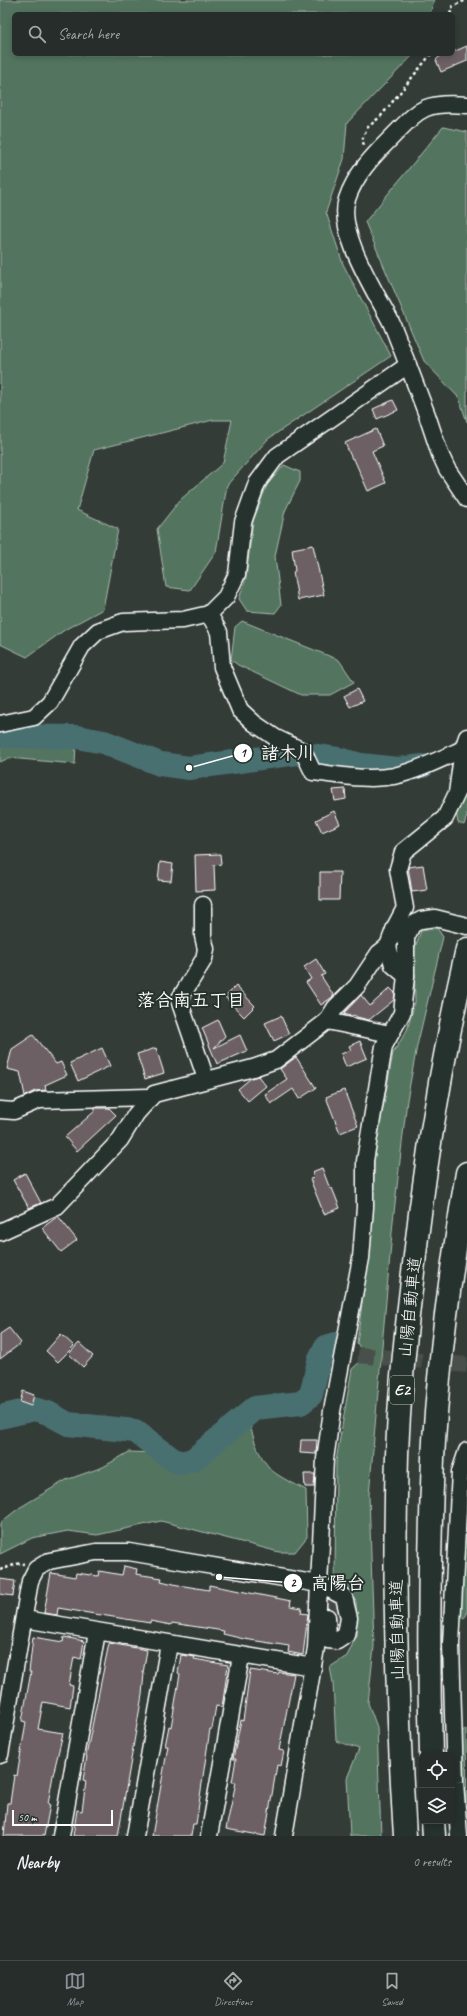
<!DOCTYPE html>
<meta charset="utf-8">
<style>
body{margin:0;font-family:Caveat,"Klee One",sans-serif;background:#333936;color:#f1f3f6}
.controls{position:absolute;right:12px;bottom:12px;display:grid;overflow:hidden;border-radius:6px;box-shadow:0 2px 6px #0003}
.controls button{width:36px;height:36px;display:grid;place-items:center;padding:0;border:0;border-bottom:1px solid #434947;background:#272d2a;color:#f1f3f6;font:20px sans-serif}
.scale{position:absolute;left:12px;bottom:10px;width:101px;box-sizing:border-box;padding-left:4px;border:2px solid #fff;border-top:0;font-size:11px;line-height:14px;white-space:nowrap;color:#fff;-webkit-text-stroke:3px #26332d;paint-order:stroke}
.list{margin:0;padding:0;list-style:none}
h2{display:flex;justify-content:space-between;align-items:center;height:52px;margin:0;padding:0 16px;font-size:17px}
h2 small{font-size:13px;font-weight:400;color:#a4a8a8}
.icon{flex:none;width:22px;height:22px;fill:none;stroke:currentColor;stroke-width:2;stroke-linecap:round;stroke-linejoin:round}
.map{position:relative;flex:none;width:467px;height:1836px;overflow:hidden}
.search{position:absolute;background:#272d2a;box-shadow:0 2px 6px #0003;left:12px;right:12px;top:12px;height:44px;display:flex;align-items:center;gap:10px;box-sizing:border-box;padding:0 14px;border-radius:6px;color:#a4a8a8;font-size:15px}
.sheet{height:124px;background:#272d2a}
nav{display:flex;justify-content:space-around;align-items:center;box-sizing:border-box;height:56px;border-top:1px solid #434947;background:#272d2a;font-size:11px;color:#a4a8a8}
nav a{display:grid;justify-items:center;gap:2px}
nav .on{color:#8c9099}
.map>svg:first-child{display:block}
</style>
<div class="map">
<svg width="467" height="1836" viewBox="0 0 467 1836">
<rect width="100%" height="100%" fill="#343c38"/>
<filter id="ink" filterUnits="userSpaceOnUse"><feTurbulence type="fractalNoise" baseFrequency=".025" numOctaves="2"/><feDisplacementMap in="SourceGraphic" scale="8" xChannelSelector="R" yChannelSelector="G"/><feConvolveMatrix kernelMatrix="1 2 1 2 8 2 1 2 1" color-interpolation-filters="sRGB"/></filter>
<g filter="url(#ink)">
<path fill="#454746" d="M326 1584 353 1620 347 1644 338 1652 320 1650Z"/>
<g fill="#53755f" stroke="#a9baaf">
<path d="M0 0H434L430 14H14V54H414L347 123 344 159 326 212 343 264 391 356 268 439 227 485 216 552 190 590 166 587 157 529 180 500 223 463 232 420H213L94 450 77 510 118 529 103 609 66 629 27 657 0 644Z"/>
<path d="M443 127 467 132V422L459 398 424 361 365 222Z"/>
<path d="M284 465 300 472V481L285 511 275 556 281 605 275 613 247 611 239 599 246 578 253 521 267 485Z"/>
<path d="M242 621 339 660 354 682 330 695H301L238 665 231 660 235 627Z"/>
<path d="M55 731 76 745 75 764 9 758 0 762V740Z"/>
<path d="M467 767V816L464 825 458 823 456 812Z"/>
<path d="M437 928 443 937 417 1046 407 1100 393 1221 369 1495 374 1646 368 1703 377 1727 381 1836H350L347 1778 359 1749 336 1741 333 1683 330 1667 347 1656 356 1637V1601L335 1581 336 1461 352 1369 360 1362 362 1351 357 1343 373 1215 374 1158 393 1053 407 1030 415 1002 414 950 421 931Z"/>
<path d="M239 1413 249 1415C251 1435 260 1464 278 1475 287 1481 297 1485 306 1490L307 1537 295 1552H279L161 1521 97 1535 68 1531 32 1538 0 1554V1523L19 1508 66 1480 103 1467 129 1452 158 1453 179 1468 195 1465 219 1423Z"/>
<path d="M467 1475V1614L465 1617 459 1620Z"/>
<path d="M466 1729 467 1836H464L460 1732Z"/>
</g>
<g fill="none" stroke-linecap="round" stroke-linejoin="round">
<g stroke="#4a6f6f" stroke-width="24">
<path d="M0 736 77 737 104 742 160 764 189 768 298 753 339 759 361 765 398 769 423 766"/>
<path d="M0 1417 34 1409 48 1413 68 1424 135 1431 172 1459 181 1463 193 1460 255 1408 301 1403 311 1395 319 1361 326 1347 336 1344"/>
</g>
</g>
<g fill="#6c6165" stroke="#fff">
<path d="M467 46V61L441 72 436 60 442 54H453V52Z"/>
<path d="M393 400 398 410 377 419 373 409Z"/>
<path d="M376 429 383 446 372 451 386 483 368 491 354 459H352L345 443Z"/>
<path d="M313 545 324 595 298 600 293 572 295 571 292 549Z"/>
<path d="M357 689 363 701 350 707 344 696Z"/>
<path d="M345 789 346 799 335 801 333 790Z"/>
<path d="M334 811 340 824 322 832 316 820Z"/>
<path d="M220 854 221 864 214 865 215 890 196 891 195 855Z"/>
<path d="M160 862 173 864 171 881 158 880Z"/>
<path d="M423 865 427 890 412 892 408 867Z"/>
<path d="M320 872H340L339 900H320Z"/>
<path d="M316 959 325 974 321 976 334 996 321 1005 306 982 311 979 304 967Z"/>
<path d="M236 986 255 1006 244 1017 225 997Z"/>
<path d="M390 988 395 993 394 1000 369 1020 357 1017 354 1015 352 1016 343 1014 361 995 370 1006Z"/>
<path d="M281 1016 289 1034 274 1041 265 1023Z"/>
<path d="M218 1020 225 1036 214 1048 240 1035 247 1051 217 1064 202 1028Z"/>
<path d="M33 1035 56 1064 61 1062 67 1075 45 1085 46 1090 35 1091 25 1096 20 1072 7 1069 12 1049Z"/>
<path d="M360 1041 367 1058 346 1067 341 1054 351 1050 349 1046Z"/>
<path d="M102 1048 110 1066 78 1081 70 1063Z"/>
<path d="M156 1048 164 1073 145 1079 137 1054Z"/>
<path d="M296 1057 316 1088 299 1099 293 1089 271 1104 265 1094 287 1079 280 1069Z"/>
<path d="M258 1076 266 1086 248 1101 238 1089 251 1078Z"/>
<path d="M344 1090 358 1126 340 1133 326 1097Z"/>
<path d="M95 1108H109L116 1115 77 1151 65 1137 95 1111Z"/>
<path d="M322 1168 330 1189 332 1188 340 1208 324 1214 310 1179 314 1178 312 1172Z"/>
<path d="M25 1173 41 1203 29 1208 13 1180Z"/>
<path d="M58 1216 77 1240 61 1252 42 1228Z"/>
<path d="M9 1328 21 1343 0 1359V1334Z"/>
<path d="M61 1334 74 1346 58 1362 46 1351Z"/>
<path d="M79 1343 93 1356 83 1367 69 1354Z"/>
<path d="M23 1391 34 1395 31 1406 20 1402Z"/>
<path d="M301 1440H317L316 1454 300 1453Z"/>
<path d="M304 1474H315L314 1487H305Z"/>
<path d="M124 1566 137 1569 136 1574 162 1578 161 1581 178 1585 209 1590V1585L291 1601 290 1606 302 1608 301 1613 308 1614 303 1655 288 1652 289 1646 244 1639 223 1634 224 1631 172 1623 171 1625 150 1621V1623L58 1608 57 1615 44 1613 51 1573 75 1577 76 1573 98 1576 99 1571 122 1575Z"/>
<path d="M0 1579 15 1581 13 1596 0 1594Z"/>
<path d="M33 1637 63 1642 64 1637 84 1641 81 1659 74 1657 69 1685 73 1686 70 1707 43 1702 38 1729 63 1733 53 1775 48 1804 50 1805 44 1836H4L7 1803H10L14 1775 17 1776 26 1722 22 1721 31 1672H29Z"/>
<path d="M109 1643 147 1650 143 1673H144L142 1695 118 1836H73L77 1810 82 1811 86 1781 83 1780 87 1757 86 1756Z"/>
<path d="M181 1655 195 1657 194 1659 228 1665 224 1694 222 1707 216 1706 212 1729H210L196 1824H193L191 1836H152L168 1746H165L169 1726 171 1727 180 1674 178 1673Z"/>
<path d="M250 1670 278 1674 279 1672 294 1674 279 1750 284 1751 281 1766 277 1765 265 1836 226 1829 236 1782H232L236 1759H233L241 1720 243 1721Z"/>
</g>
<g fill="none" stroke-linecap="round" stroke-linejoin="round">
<path stroke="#48504c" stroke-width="16" stroke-dasharray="16 8" stroke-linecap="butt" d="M358 1355 467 1365"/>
<defs>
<g id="minor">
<path d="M408 365C402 351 397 336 391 322 376 292 336 232 347 199 355 175 372 157 389 140 419 110 422 101 467 105"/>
<path d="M209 614 219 632 222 667 240 710 254 723 276 738 303 751 313 772C339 775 367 781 394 776 417 771 441 759 463 749"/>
<path d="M0 724 34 717 50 702 82 646 98 631 123 622 183 620 209 614 226 597 237 574 243 522 257 483 277 456 408 365 427 415 440 454 447 469 467 499"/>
<path d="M203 905V936L206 949 204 959 179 1000 206 1079"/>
<path d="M406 976 393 965 388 946 395 927 405 908 398 869 403 852 445 818 457 793 463 749 467 737"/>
<path d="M327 1021 335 1008 357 986 379 953 388 946"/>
<path d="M0 1110 14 1111 39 1100 149 1097"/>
<path d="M0 1232 57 1206 120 1140 136 1114 154 1094 253 1068 276 1060 327 1021 390 1034"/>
<path d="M24 1619 313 1667"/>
<path d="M0 1755 30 1581 36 1569 49 1561 96 1552H129L319 1584 344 1597 349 1618 346 1635 337 1641 328 1640 327 1617"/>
<path d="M61 1836 97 1632"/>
<path d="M135 1836 169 1644"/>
<path d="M209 1836 241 1656"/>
<path d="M284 1836 316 1648 325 1459 332 1411 361 1258 365 1207V1161L384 1046 402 1013 406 976V938L412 925 421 920 435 918 467 926"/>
<path d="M459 1836 455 1782 451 1644 460 1472 467 1451"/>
</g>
<g id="highway">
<path d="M431 1755C428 1656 429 1557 433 1458 438 1363 451 1267 467 1173"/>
<path d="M433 1821 434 1836"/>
<path d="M405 1836C397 1709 393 1582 397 1455 399 1397 405 1339 412 1281 424 1169 442 1058 467 949"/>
</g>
</defs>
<use href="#minor" stroke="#fff" stroke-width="19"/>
<use href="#highway" stroke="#fff" stroke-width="25"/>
<g stroke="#fff" stroke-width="2.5" stroke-dasharray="3 3" stroke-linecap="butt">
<path d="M450 14 453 6 466 0"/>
<path d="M364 145 362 140 367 128 381 116 431 54"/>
<path d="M0 1570 20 1563 24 1564"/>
</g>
<use href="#minor" stroke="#26332d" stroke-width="16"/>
<use href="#highway" stroke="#26332d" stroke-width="22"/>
</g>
</g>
<g text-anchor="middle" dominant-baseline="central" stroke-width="4" stroke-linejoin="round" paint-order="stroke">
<rect fill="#26332d" stroke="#bec2c0" stroke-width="1" x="390" y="1376" width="24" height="28" rx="3"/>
<g font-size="16" font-weight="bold" fill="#fff">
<text x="402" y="1390">E2</text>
</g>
<g font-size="17" fill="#fff" stroke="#26332d">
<text transform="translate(410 1307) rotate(-84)">山陽自動車道</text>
<text transform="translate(397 1630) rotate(-91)">山陽自動車道</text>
</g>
<g font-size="18" font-weight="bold" fill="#fff" stroke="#26332d">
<text x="191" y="1000">落合南五丁目</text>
</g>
</g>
<path fill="none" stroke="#fff" stroke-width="1.5" d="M189 768L243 753M219 1577L293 1583"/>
<g fill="#fff" stroke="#26332d" stroke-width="1.5">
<circle cx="189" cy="768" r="4"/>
<circle cx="219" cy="1577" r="4"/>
<circle cx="243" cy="753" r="10"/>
<circle cx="293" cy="1583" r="10"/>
</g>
<g font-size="12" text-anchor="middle" font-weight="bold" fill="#111">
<text x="243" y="757">1</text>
<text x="293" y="1587">2</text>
</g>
<g font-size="18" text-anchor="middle" font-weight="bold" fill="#fff" stroke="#26332d" stroke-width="4" stroke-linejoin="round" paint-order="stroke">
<text x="288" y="759">諸木川</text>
<text x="338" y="1589">高陽台</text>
</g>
</svg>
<div class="controls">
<button><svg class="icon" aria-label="locate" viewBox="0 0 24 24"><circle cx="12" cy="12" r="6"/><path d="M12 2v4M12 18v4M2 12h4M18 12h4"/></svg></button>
<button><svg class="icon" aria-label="layers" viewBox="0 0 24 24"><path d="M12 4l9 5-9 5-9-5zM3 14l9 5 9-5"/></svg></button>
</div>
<div class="scale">50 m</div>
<div class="search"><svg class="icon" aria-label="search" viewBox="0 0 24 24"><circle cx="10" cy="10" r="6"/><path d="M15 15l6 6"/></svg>Search here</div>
</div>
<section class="sheet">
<h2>Nearby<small>0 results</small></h2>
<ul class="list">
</ul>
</section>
<nav>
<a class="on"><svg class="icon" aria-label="map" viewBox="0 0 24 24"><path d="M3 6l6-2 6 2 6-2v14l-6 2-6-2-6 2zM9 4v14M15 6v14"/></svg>Map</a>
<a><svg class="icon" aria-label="directions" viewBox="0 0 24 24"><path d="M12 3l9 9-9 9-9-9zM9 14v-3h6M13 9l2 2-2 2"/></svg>Directions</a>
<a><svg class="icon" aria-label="saved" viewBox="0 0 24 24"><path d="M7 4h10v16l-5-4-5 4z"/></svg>Saved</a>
</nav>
